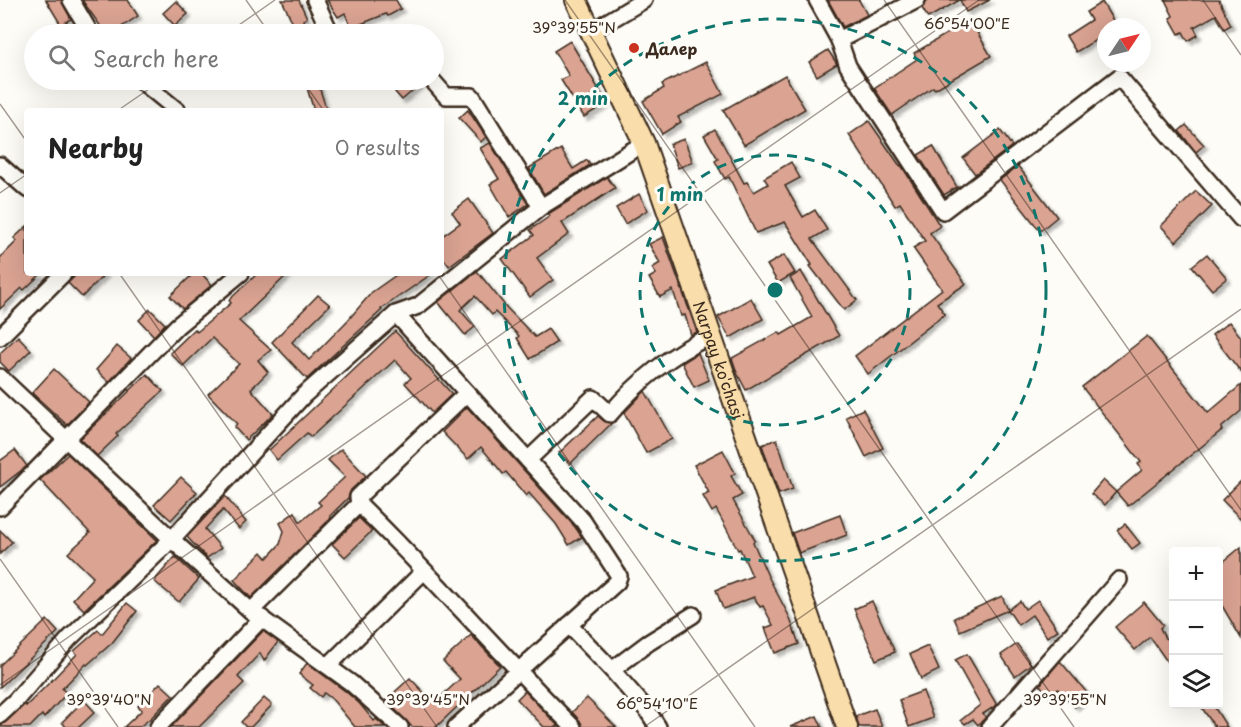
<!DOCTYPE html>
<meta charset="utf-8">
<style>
body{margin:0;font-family:"Playpen Sans",sans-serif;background:#f2f2f2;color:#222}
.controls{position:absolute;right:18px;bottom:18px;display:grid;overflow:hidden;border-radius:6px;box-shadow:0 6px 24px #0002}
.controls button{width:54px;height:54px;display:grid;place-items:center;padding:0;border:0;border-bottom:2px solid #e0e0e0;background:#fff;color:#222;font:30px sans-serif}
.compass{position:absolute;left:1097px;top:18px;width:54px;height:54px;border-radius:50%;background:#fff;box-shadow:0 6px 24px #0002;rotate:55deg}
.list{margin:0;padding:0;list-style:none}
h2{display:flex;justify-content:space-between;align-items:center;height:78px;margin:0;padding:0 24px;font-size:26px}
h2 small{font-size:20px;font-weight:400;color:#767676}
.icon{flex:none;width:33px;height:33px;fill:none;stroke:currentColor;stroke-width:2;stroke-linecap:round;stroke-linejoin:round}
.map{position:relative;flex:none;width:1241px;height:727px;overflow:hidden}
.search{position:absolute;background:#fff;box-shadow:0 6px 24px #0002;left:24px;top:24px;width:420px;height:66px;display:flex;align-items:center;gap:15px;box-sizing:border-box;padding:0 21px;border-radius:33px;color:#767676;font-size:22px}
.panel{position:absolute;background:#fff;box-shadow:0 6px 24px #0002;left:24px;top:108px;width:420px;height:168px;border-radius:6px}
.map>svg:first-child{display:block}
</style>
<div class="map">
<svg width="1241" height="727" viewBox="0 0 1241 727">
<defs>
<filter id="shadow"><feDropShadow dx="3.5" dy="3.5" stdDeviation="1.5" flood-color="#0004"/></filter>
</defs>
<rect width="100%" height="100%" fill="#fdfcf7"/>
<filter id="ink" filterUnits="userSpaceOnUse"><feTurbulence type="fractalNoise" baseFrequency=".0167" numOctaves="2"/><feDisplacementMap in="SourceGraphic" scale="12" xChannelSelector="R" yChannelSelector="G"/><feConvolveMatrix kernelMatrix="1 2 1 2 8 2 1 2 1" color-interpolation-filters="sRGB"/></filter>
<g filter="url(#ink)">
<g fill="#daa392" stroke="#3b2a1e" stroke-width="1.5" filter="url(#shadow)">
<path d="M46 0H61L71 19 61 25Z"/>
<path d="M82 0H128L138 16 111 34H106Z"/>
<path d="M282 0H299L307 18 303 20 311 34H298Z"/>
<path d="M327 0H396L401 9 388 16 386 14 351 28 345 13 338 17Z"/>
<path d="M828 0H859L867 15 843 27Z"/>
<path d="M927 0H960L928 18 922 8Z"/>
<path d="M960 0H990L966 12Z"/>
<path d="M1165 0H1219L1231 25 1224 29 1216 15 1194 27 1198 35 1188 41 1183 32 1179 34 1170 18 1173 16Z"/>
<path d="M176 1 188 14 175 26 163 13Z"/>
<path d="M1102 2 1117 27H1106V34L1076 52 1066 36 1091 20 1086 12Z"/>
<path d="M970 20 991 56 935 89 933 87 892 115 874 88 917 59 914 53Z"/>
<path d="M570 41 607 103 584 117 561 80 569 76 554 51Z"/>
<path d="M828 50 837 64 817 76 809 62Z"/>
<path d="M706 62 723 94 678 117 681 122 662 134 643 101 664 88 662 84Z"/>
<path d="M785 75 805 109 744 145 723 110Z"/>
<path d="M312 80H317L327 111H314L305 81Z"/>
<path d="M409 80H423V82L402 100 395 92Z"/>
<path d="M468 110 486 137 481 142 459 118Z"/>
<path d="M869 121 900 166 901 165 940 226 930 233 966 284 937 303 945 314 868 374 855 356 942 289 913 248 925 241 900 203 895 206 849 135Z"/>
<path d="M1186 125 1204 145 1196 152 1179 131Z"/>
<path d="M715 129 744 183 747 182 754 192 768 184 764 178 791 162 800 178 785 186 803 217 815 210 827 230 812 239 857 300 844 310 810 266 812 265 785 222 756 233 729 177 725 179 715 161 718 159 704 135Z"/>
<path d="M1000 130 1012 146 975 174 963 158Z"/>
<path d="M684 139 693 162 678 168 670 144Z"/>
<path d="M490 143 528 204 509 217 490 184 499 179 480 148Z"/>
<path d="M933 146 957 187 944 195 918 155Z"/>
<path d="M561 149 573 169 587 160 590 165 544 194 529 168Z"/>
<path d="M1018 166 1057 217 1040 231 1000 180Z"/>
<path d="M607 177 615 188 562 223 569 234 537 258 553 280 530 297 502 259 534 235 530 230 550 216 548 214Z"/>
<path d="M1196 191 1212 206 1176 242 1161 226Z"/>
<path d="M639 194 648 210 625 224 616 208Z"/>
<path d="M469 199 493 233 449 266 441 255V237L460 223 452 212Z"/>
<path d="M27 226V273H42L24 290 22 288 0 309V258L17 241 14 238Z"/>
<path d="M663 237 697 332 691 335 685 315 681 316 673 290 660 297 649 278 656 274 652 268 660 263 649 244Z"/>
<path d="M1207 254 1227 278 1212 290 1192 266Z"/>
<path d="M784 255 795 273 778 283 767 265Z"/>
<path d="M477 271 507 308 535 337 548 329 557 342 530 359 517 338 519 336 495 312 492 315 475 296 460 310 475 327 465 335 438 302Z"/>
<path d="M801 271 839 336 746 390 737 373 732 358 779 332 781 335 812 317 790 278Z"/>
<path d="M78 273H106L82 297 68 283Z"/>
<path d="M194 273H201L212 285 183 309 170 296Z"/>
<path d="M258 273H289L239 321 271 350 258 360 268 372 251 389 273 414 246 440 234 427 237 424 208 394 239 364 212 338 183 366 170 353 195 329 197 332 231 303 229 300Z"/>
<path d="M399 273H433L381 309 382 310 307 379 272 342 318 295 330 305 292 342 309 360 348 320 372 292Z"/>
<path d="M751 298 763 319 730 338 718 317Z"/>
<path d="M150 309 165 324 154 336 139 320Z"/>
<path d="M1229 322 1241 337V372L1212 335Z"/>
<path d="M395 331 452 394 432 413 405 383 411 378 395 360 311 437 307 433 277 460 269 450Z"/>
<path d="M18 336 31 350 9 371 0 362V353Z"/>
<path d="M1147 336 1208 413 1241 385V411L1221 428 1222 430 1128 506 1116 492 1142 470 1138 464 1141 462 1082 387Z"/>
<path d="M117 346 131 358 109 382 96 370Z"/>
<path d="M698 353 709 380 694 387 682 363Z"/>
<path d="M54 369 89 402 67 425 32 393Z"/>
<path d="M147 374 163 391 116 434 118 436 97 456 80 439Z"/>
<path d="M645 391 672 439 646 453 624 413Z"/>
<path d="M467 407 575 527 582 537 569 545 556 524 529 493 526 496 506 472 503 474 481 447 468 459 442 432Z"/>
<path d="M863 409 883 448 866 457 846 417Z"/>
<path d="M598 416 604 421 612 423 570 464 559 453Z"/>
<path d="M777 439 793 489 779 494 762 445Z"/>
<path d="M341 449 366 476 351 490 348 498 330 516 331 518 251 598 234 580 262 552 267 558 280 544 284 531 280 523 295 512 300 522 321 505 318 502 345 477 328 460Z"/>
<path d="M15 450 27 466 0 487V461Z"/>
<path d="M723 450 735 473 731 476 742 495 733 500 755 540 753 542 768 576 789 616 799 644 775 653 765 628 773 625 763 606 760 607 754 597 723 609 716 590 752 576 740 549 738 550 716 509 712 512 703 496 709 493 694 465Z"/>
<path d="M68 454 157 540 84 610 73 599 93 577 68 553 90 533 40 480Z"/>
<path d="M181 477 197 492 171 520 154 505Z"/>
<path d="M1103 480 1116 492 1105 505 1091 494Z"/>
<path d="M1241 481V519L1222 500Z"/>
<path d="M225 496 246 522 239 529 223 510 205 529 221 548 207 558 187 537Z"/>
<path d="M840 515 847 535 799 553 792 533Z"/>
<path d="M359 518 372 531 345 557 332 544Z"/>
<path d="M1125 524 1140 543 1132 549 1117 530Z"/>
<path d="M0 530 12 542 0 554Z"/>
<path d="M1241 547V638L1218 599V566Z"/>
<path d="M175 557 199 579 179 602 154 581Z"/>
<path d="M1002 596 1008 610 960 631 954 618Z"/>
<path d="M1038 600 1058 630 1047 637 1032 615 1018 625 1008 610 1020 601 1025 609Z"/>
<path d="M872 601 895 652 876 660 854 609Z"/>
<path d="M1144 602 1163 625 1160 628 1165 638 1173 643V670L1150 637 1135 650 1115 627Z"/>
<path d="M127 603 137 611 112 643 87 665 86 664 62 689 67 693 44 718 42 715 30 727H0L25 704 26 706 52 680 77 654 74 651 98 630 102 634Z"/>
<path d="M47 620 58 632 0 687V665Z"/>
<path d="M263 631 278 642 264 661 260 653 238 677 244 683 199 727H171Z"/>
<path d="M471 635 500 666 436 727H412L386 700 410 678 434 703 460 679 443 661Z"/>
<path d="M1017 644 1031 664 1015 676 1001 655Z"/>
<path d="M928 646 939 670 921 679 910 654Z"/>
<path d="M967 654 997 705 983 714 986 717 978 725 973 719 965 724 961 720 980 705 955 660Z"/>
<path d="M1060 661 1089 695 1075 707 1058 689 1050 698 1040 685Z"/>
<path d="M307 663 345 691 359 703 374 721 376 719 385 727H355L332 699 324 693 321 697 310 688 313 685 299 674Z"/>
<path d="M160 683 173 695 151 718 139 727H124L142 710 138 706Z"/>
<path d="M525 691 539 706 559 727H544L517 699Z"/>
<path d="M923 691 933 718 909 727 899 700Z"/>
<path d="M264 698 272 705 251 727H246L241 722Z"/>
<path d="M587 698 616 727H582L580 721 572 712Z"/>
<path d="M84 700 95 712 79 727H66L62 722Z"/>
<path d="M1200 705H1213L1227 727H1215Z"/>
<path d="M875 709 882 727H859L856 716Z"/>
<path d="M817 716 822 727H790Z"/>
</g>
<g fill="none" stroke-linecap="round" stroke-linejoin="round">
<defs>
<g id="minor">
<path d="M71 0 91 34"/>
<path d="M315 0 331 34"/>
<path d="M817 0 839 40 848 66 943 211 1119 77 1241 219"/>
<path d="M592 31 644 0"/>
<path d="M839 40 917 0"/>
<path d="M140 80 178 111"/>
<path d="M432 80 446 96H472L541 207"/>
<path d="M0 165 27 189"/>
<path d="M396 314 583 521 619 576 617 582 456 727"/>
<path d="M0 337 64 273"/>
<path d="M0 377 181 548 251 611 351 683 400 727"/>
<path d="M528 460 593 398 610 414C637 382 673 352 711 336"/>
<path d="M359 504 358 497 467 393"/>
<path d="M0 507 177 326 241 273"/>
<path d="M251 611 359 504C433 576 500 654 573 727"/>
<path d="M569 625 612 670 648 643 693 615"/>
<path d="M328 666 424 571"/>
<path d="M612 670 647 710 658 727"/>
<path d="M0 715 16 700 69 639 172 539 304 395 396 314 418 306 541 207 644 143"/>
<path d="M158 727 262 618"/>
<path d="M990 727 1119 580"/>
</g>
<g id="major">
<path id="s1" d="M576 0 644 143 847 727"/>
</g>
</defs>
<use href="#minor" stroke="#3b2a1e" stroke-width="20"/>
<use href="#major" stroke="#3b2a1e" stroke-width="24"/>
<use href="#minor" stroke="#fdfcf7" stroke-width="15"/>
<use href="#major" stroke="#f9deab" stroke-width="20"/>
</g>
</g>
<path fill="none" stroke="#3b2a1e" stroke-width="1.5" stroke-opacity="0.45" d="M246 0 270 34M565 0 1074 727M884 0 1241 510M1203 0 1241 55M226 34 275 0M302 80 324 111M0 104 27 142M117 111 162 80M0 193 27 174M119 273 437 727M437 273 755 727M0 559 118 727M0 685 979 0M644 727 1241 309"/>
<g fill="none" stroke="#0f766e" stroke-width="3" stroke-dasharray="10 8">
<circle cx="775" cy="290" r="135"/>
<circle cx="775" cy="290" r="271"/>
</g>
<circle fill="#c8321e" stroke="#fdfcf7" stroke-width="2" cx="634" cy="48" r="6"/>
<g text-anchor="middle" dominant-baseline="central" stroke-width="6" stroke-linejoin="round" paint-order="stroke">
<g font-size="16" font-weight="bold" fill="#3b2a1e" stroke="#fdfcf7" text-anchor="start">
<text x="646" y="48">Далер</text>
</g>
<g font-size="16" fill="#3b2a1e" stroke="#fdfcf7">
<text stroke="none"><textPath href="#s1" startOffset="388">Narpay ko'chasi</textPath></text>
</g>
</g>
<g font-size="15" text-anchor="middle" fill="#3b2a1e" stroke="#fdfcf7" stroke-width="6" stroke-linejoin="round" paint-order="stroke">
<text x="967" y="29">66°54'00"E</text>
<text x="574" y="33">39°39'55"N</text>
<text x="109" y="705">39°39'40"N</text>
<text x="428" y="705">39°39'45"N</text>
<text x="1065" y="705">39°39'55"N</text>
<text x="657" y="709">66°54'10"E</text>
</g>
<circle cx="775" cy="290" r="9" fill="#0f766e" stroke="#fdfcf7" stroke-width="3"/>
<g font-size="18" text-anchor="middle" font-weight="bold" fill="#0f766e" stroke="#fdfcf7" stroke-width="6" stroke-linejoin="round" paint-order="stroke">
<text x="583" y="105">2 min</text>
<text x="680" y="201">1 min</text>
</g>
</svg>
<div class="controls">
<button>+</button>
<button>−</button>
<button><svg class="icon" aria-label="layers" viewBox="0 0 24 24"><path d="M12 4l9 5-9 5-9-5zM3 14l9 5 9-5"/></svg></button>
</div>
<svg class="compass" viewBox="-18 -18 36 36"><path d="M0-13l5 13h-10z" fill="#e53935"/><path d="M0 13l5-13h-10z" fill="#767676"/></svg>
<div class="search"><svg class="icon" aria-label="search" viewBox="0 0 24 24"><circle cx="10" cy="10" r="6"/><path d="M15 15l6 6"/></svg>Search here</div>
<section class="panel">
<h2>Nearby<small>0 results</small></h2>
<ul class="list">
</ul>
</section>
</div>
